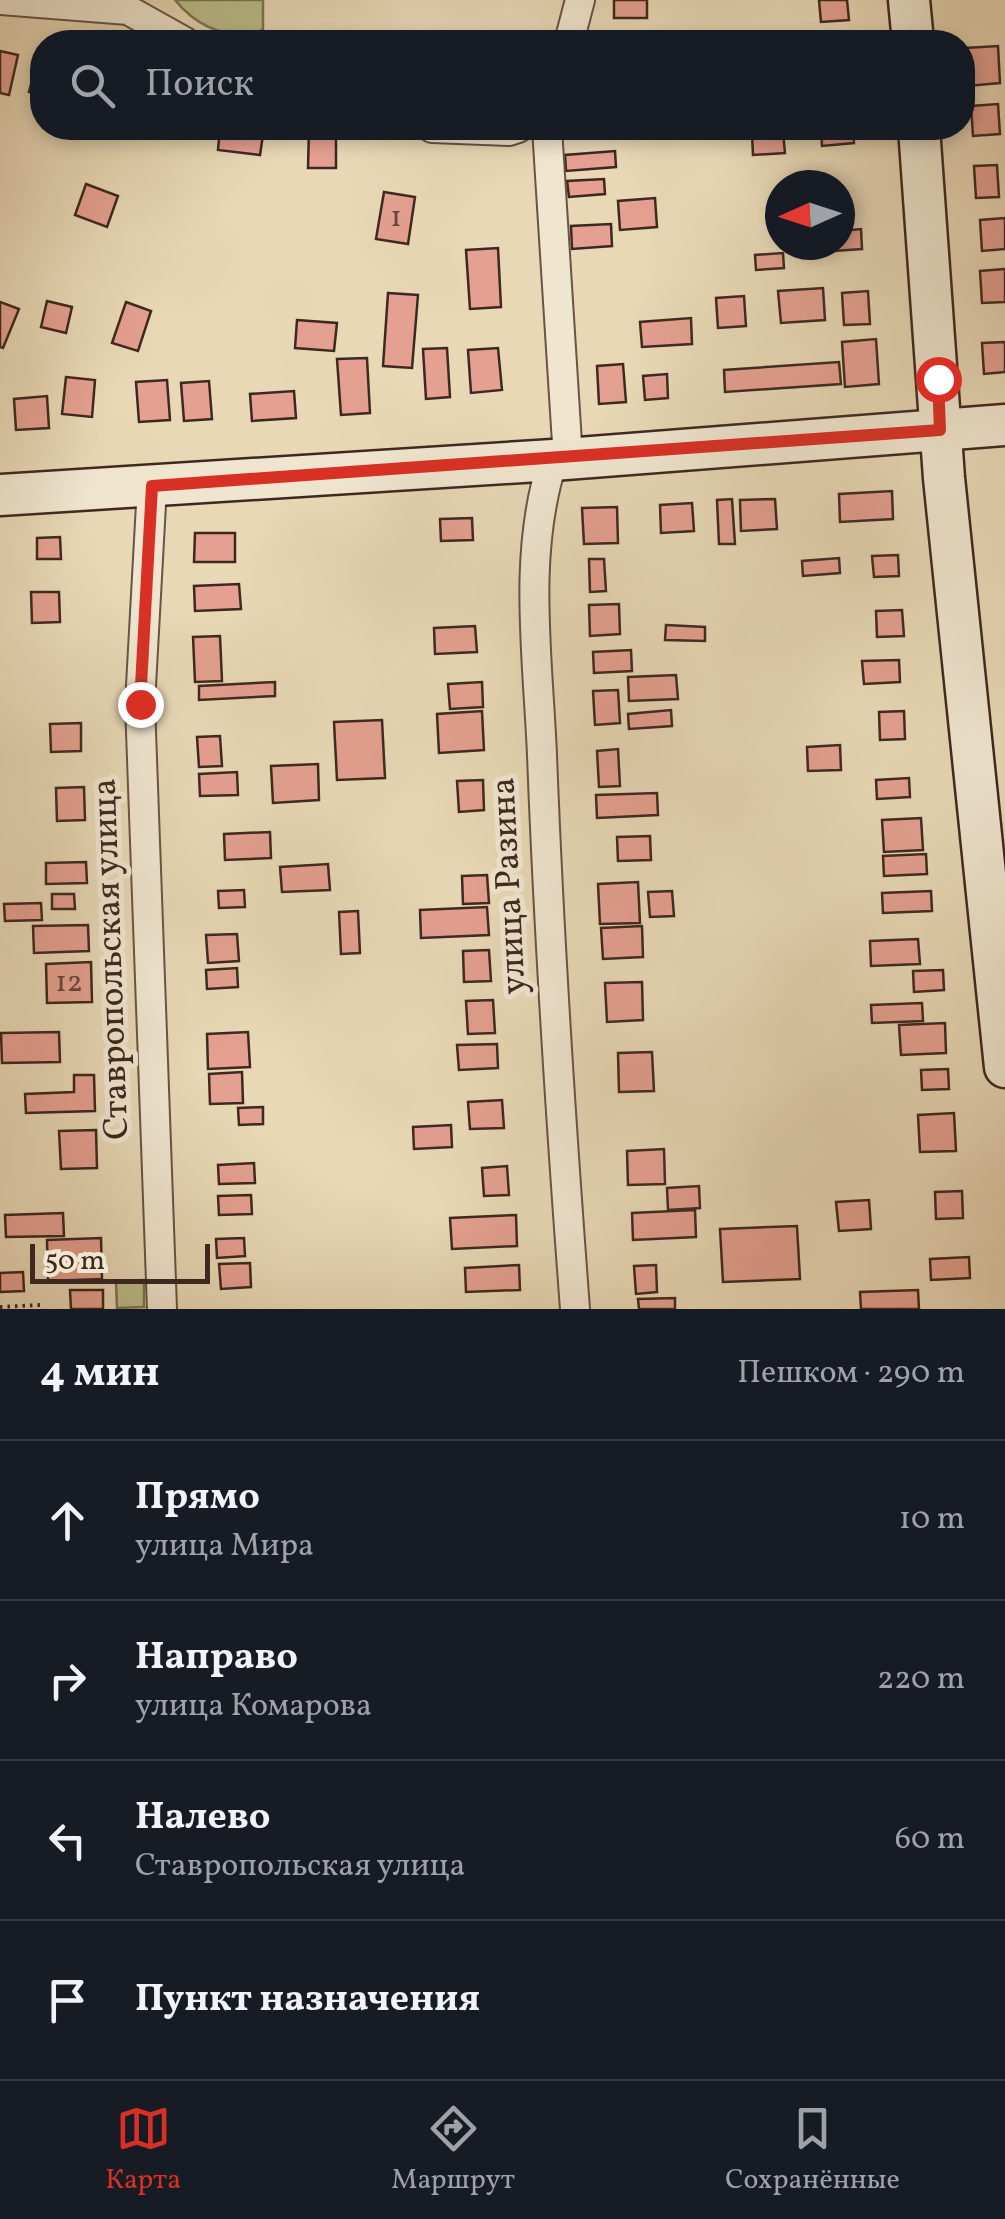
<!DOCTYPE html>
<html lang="ru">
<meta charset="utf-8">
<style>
body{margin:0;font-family:Vollkorn,serif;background:#242831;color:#f1f3f6}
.compass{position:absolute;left:765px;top:170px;width:90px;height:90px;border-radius:50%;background:#171b24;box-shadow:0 5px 15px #0003;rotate:267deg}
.scale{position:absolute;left:30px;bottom:25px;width:180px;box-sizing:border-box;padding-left:10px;border:5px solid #3f281f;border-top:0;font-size:28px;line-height:35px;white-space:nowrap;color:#3f281f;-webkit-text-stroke:8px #f0e6d0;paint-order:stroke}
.stop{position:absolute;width:30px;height:30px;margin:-22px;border:8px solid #d93025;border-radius:50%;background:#fff}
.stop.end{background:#d93025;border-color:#fff;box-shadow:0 2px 10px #0008}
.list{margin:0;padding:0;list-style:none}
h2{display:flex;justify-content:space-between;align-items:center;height:130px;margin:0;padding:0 40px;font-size:42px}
h2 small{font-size:32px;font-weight:400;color:#9ea1a6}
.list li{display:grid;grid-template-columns:65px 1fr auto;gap:30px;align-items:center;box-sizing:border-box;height:160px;padding:0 40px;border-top:2px solid #363941}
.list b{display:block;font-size:38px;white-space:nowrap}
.list p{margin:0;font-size:32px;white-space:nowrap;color:#9ea1a6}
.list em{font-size:32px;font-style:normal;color:#9ea1a6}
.icon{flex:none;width:55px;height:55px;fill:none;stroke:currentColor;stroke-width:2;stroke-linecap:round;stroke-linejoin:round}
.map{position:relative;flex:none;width:1005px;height:1309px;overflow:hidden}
.search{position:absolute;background:#171b24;box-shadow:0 5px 15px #0003;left:30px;right:30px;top:30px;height:110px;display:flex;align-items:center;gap:25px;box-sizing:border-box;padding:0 35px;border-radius:40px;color:#9ea1a6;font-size:38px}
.sheet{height:770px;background:#171b24}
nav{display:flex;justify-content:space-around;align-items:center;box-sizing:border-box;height:140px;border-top:2px solid #363941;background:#171b24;font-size:28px;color:#9ea1a6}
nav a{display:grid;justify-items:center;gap:5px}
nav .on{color:#d93025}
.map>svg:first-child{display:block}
</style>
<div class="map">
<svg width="1005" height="1309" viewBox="0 0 1005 1309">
<rect width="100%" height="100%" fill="#e8d8b6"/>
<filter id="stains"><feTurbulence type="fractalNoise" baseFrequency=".002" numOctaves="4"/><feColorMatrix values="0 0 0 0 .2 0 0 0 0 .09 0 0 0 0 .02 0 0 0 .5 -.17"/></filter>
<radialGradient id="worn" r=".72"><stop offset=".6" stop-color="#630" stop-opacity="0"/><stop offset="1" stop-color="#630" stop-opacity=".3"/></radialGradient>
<g fill="#babe8b" stroke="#7c7355" stroke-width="2.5">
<path d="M175 0H263V29L250 38C218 33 196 26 175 0Z"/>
<path d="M144 1280V1307L117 1308 116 1281Z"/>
</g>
<g fill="#e4a091" stroke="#3f281f" stroke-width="2.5">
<rect x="614" y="0" width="33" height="18"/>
<path d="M819 0H847L849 20 821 22Z"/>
<path d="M41 46H42V96L29 92Z"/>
<path d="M998 46 1000 83 967 86 965 48Z"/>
<path d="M0 51 18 55 9 95 0 93Z"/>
<path d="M998 104 1000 134 973 136 971 106Z"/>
<path d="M220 128H264L260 155 218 150Z"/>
<path d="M701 128H741L740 137 700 133Z"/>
<path d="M821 128H853L854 143 822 146Z"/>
<path d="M309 129 336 130V168H308Z"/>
<path d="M783 132 785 153 753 155 752 134Z"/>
<path d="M615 151 616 167 566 171 565 155Z"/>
<path d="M997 165 999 197 976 198 974 166Z"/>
<path d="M604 179 605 194 569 197 567 181Z"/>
<path d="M86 184 118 196 107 227 75 215Z"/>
<path d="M384 192 415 197 408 244 376 239Z"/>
<path d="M655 198 657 227 620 230 618 201Z"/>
<path d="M1005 218V249L982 251 980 220Z"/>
<path d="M611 224 612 246 572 249 571 226Z"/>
<path d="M861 229 862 249 819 252 818 245H840V231Z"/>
<path d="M498 248 501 307 470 309 466 250Z"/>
<path d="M783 253 784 268 756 270 755 255Z"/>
<path d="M1005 269V302L982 303 980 271Z"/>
<path d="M823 288 825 320 781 323 778 291Z"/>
<path d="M868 291 870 324 844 325 842 293Z"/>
<path d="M388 293 418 295 412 368 383 366Z"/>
<path d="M744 296 746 326 718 328 716 298Z"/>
<path d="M47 301 72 307 66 333 41 327Z"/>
<path d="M0 302 19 309 3 348 0 347Z"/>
<path d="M126 302 151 311 138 351 112 343Z"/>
<path d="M691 318 692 344 642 347 640 322Z"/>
<path d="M297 320 337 323 334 351 295 348Z"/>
<path d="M876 339 879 384 845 387 842 342Z"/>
<path d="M1005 342V372L984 374 982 343Z"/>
<path d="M447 348 450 397 426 399 423 349Z"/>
<path d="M498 348 502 390 471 393 468 350Z"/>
<path d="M367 358 370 413 341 415 337 359Z"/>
<path d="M839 362 841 384 725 392 724 370Z"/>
<path d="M623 364 626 402 599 404 597 366Z"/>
<path d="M667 374 668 398 645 400 643 376Z"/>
<path d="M66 377 95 380 92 417 62 414Z"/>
<path d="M167 380 170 420 139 422 136 382Z"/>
<path d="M209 381 212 419 184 421 181 383Z"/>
<path d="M294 391 296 418 252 421 250 394Z"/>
<path d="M47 396 49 428 16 430 14 399Z"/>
<path d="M892 491 893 519 840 522 839 494Z"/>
<path d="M732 499 735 544H719L717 500Z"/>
<path d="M775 499 777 529 741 531 740 500Z"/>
<path d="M692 503 694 531 661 533 660 505Z"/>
<path d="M617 507 618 543 584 544 582 508Z"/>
<path d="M472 518 473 540 441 541 440 519Z"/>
<path d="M195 533H235V562H194Z"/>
<path d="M60 537 61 559H37V538Z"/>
<path d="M898 555 899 576 874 577 872 556Z"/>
<path d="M839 558 840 573 803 576 802 561Z"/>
<path d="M589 559H604L606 591 590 592Z"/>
<path d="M239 584 241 609 195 611 194 586Z"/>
<path d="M31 592H59L60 622 32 623Z"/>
<path d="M619 604 620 634 590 636 589 605Z"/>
<path d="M902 610 904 636 877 637 876 611Z"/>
<path d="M666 625 705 627V641L665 640Z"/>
<path d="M475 626 477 652 435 654 434 628Z"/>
<path d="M220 636 222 681 195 682 193 637Z"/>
<path d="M631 650 632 671 594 673 593 652Z"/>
<path d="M899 660 900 682 864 684 862 661Z"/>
<path d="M676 675 678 699 629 701 628 677Z"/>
<path d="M275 682V696L199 700V686Z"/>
<path d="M482 682 483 707 450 709 448 684Z"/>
<path d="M618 690 620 723 595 725 593 691Z"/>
<path d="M671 710 672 726 629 729 628 714Z"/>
<path d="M482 711 484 750 439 753 437 714Z"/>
<path d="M904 711 905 739 880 740 879 712Z"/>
<path d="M382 720 385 778 337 780 334 722Z"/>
<path d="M81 723V751L51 752 50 724Z"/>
<path d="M220 736 222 766 199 767 197 737Z"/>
<path d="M840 745 841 770 808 771 807 747Z"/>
<path d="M618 749 620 786 599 787 597 751Z"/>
<path d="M318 764 319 800 273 803 271 766Z"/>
<path d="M237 772 238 795 200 796 199 774Z"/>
<path d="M909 778 910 797 877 799 876 780Z"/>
<path d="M483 780 484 810 459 812 457 781Z"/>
<path d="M84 787 85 820 57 821 56 788Z"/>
<path d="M657 793 658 815 597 818 596 795Z"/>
<path d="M921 818 923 850 884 852 882 820Z"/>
<path d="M270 832 271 858 225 860 224 834Z"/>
<path d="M650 836 651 860 618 861 617 837Z"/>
<path d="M926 854 927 874 884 876 883 856Z"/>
<path d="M86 862 87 883 46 884V863Z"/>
<path d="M328 864 330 890 282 892 280 867Z"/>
<path d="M487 875 489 903 463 904 462 876Z"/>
<path d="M638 882 640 923 600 924 598 884Z"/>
<path d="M244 890 245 907 219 908 218 891Z"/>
<path d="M672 891 674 916 650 917 648 892Z"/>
<path d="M931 891 932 911 883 913 882 893Z"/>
<path d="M52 894H74L75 909H52Z"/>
<path d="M41 903 42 920 5 921 4 904Z"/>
<path d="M487 907 489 935 421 938 420 910Z"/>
<path d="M358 911 360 953 341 954 339 912Z"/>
<path d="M88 925 89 951 34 953 33 926Z"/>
<path d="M642 926 643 957 603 959 601 928Z"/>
<path d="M237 934 239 961 208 963 206 935Z"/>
<path d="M918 939 920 964 871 966 870 941Z"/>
<path d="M489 950 491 981 464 982 463 951Z"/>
<path d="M91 962 92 1002 47 1003 46 964Z"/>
<path d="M237 968 238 987 207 989 206 970Z"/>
<path d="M943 970 944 990 914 992 913 971Z"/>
<path d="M642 982 643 1020 607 1022 605 983Z"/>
<path d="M493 1000 495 1033 468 1034 466 1001Z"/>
<path d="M922 1003 923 1021 872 1023 871 1005Z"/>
<path d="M945 1023 946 1053 901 1055 899 1025Z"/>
<path d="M59 1032 60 1062 2 1063 1 1033Z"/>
<path d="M248 1032 250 1067 208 1069 207 1034Z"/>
<path d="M497 1044 498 1068 459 1070 457 1045Z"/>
<path d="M652 1052 654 1091 619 1092 618 1053Z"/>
<path d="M948 1069 949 1089 922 1090 921 1070Z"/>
<path d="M242 1072 243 1103 210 1104 209 1074Z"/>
<path d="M74 1075H94L95 1111 26 1113 25 1094 74 1092Z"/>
<path d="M502 1100 504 1128 470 1129 468 1102Z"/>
<path d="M263 1107V1124L239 1125 238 1108Z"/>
<path d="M954 1113 956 1151 920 1152 918 1115Z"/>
<path d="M451 1125 452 1147 414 1149 413 1127Z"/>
<path d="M96 1130 97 1168 61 1169 59 1131Z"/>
<path d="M664 1149 665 1184 628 1185 627 1151Z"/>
<path d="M254 1163 255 1183 219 1184 218 1165Z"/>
<path d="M507 1166 509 1195 484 1196 482 1168Z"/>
<path d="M699 1186 700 1208 668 1210 667 1188Z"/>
<path d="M962 1191 963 1218 936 1219 935 1192Z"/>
<path d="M251 1195 252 1214 219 1215 218 1196Z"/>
<path d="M869 1200 871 1229 839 1231 836 1202Z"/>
<path d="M695 1210 696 1237 633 1240 632 1213Z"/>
<path d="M63 1213 64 1236 6 1237 5 1215Z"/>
<path d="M516 1215 517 1246 452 1249 450 1218Z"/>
<path d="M797 1226 800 1279 723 1282 720 1229Z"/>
<path d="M101 1238 102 1279 48 1281 47 1240Z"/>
<path d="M244 1238 245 1256 217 1258 216 1239Z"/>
<path d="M969 1257 970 1278 931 1280 930 1259Z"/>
<path d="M250 1263 251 1287 221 1289 219 1264Z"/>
<path d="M519 1265 520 1290 466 1292 465 1268Z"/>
<path d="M656 1265 657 1292 636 1294 634 1266Z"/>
<path d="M23 1272 24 1291 0 1292V1273Z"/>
<path d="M70 1290H103V1309H71Z"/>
<path d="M918 1290 919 1309H861L860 1292Z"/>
<path d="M675 1298V1309H639L638 1299Z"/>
</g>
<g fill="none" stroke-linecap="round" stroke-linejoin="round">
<defs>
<g id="street">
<path d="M0 0 128 10 185 42"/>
<path d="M569 42 580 0"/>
<path d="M432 128 509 131 518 128"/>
<path d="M547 128 568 459"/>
<path d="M553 460C522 554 538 658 542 755 549 940 561 1124 575 1309"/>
<path d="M152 486 140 704 162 1309"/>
</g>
<g id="secondary">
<path d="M909 0 913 42"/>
<path d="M919 128 944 478 1005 1067"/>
<path d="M0 495 553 460 1005 425"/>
</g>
</defs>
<use href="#street" stroke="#695445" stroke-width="32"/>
<use href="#secondary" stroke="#3f281f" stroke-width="45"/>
<path stroke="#3f281f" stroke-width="4" stroke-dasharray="2.5 5" stroke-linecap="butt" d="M0 1307 40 1305V1309"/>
<use href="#street" stroke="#f0e6d0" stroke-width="28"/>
<use href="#secondary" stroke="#f0e6d0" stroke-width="40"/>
</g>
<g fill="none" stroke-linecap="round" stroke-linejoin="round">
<path stroke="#d93025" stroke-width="12" d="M140 704 152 486 940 430 938 379"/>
</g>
<g text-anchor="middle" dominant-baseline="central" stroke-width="10" stroke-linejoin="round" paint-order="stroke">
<g font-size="30" fill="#68463c">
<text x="396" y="218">1</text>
<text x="69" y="983">12</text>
</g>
<g font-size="35" fill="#3f281f" stroke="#f0e6d0">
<text transform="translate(510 886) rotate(-93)">улица Разина</text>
<text transform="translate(112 959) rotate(-92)">Ставропольская улица</text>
</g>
</g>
<rect width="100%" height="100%" filter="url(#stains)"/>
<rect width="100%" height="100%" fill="url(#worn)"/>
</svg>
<svg class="compass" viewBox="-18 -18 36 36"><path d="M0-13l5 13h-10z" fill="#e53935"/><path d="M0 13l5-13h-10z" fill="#9ea1a6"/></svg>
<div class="scale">50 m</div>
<div class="stop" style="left:938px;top:379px"></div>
<div class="stop end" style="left:140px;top:704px"></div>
<div class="search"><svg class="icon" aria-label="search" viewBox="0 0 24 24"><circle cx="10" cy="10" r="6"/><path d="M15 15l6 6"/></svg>Поиск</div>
</div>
<section class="sheet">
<h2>4 мин<small>Пешком · 290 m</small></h2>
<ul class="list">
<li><svg class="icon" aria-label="ahead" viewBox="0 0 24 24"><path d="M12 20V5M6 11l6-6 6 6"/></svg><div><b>Прямо</b><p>улица Мира</p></div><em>10 m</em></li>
<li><svg class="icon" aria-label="right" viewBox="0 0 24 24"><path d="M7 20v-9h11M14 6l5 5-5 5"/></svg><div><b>Направо</b><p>улица Комарова</p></div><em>220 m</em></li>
<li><svg class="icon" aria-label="left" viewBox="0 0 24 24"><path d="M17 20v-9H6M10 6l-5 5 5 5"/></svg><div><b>Налево</b><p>Ставропольская улица</p></div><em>60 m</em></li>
<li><svg class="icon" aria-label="arrive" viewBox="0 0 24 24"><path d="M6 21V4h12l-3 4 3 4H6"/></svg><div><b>Пункт назначения</b></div></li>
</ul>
</section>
<nav>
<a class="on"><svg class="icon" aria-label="map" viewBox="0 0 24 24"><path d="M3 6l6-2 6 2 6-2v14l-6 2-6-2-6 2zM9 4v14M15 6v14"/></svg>Карта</a>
<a><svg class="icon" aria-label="directions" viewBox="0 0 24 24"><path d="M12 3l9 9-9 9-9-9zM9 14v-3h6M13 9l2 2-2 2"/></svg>Маршрут</a>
<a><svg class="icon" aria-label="saved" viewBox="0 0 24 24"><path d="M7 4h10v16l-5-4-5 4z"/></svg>Сохранённые</a>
</nav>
